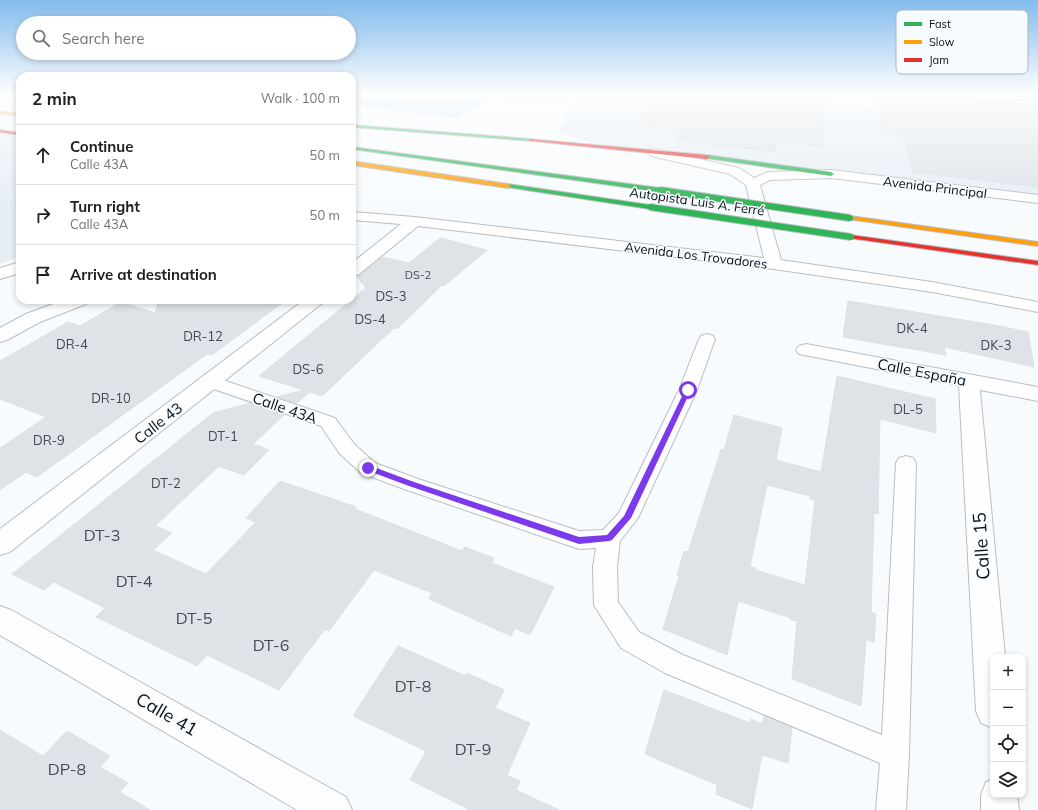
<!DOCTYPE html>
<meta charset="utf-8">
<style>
body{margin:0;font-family:Mulish,sans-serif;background:#f6f6f6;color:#202124}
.controls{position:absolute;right:12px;bottom:12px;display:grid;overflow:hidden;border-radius:8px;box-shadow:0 2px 6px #0003}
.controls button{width:36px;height:36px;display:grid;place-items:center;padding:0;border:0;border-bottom:1px solid #e0e0e0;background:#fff;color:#202124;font:20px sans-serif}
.stop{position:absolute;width:12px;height:12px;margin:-9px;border:3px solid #7c3aed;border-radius:50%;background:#fff}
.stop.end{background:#7c3aed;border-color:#fff;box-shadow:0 1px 4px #0008}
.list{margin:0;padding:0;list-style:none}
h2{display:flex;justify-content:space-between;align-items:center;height:52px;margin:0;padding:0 16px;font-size:17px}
h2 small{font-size:13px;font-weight:400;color:#757577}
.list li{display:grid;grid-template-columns:26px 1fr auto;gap:12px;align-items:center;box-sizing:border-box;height:60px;padding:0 16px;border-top:1px solid #e0e0e0}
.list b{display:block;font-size:15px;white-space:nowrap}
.list p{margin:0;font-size:13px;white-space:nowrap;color:#757577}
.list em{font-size:13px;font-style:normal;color:#757577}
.icon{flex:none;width:22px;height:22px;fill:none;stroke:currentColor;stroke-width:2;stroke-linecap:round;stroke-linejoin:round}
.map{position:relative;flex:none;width:1038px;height:810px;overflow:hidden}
.search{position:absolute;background:#fff;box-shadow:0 2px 6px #0003;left:16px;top:16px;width:340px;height:44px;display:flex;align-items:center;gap:10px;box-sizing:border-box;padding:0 14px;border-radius:22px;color:#757577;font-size:15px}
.panel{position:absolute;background:#fff;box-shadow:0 2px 6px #0003;left:16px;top:72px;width:340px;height:232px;border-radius:12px}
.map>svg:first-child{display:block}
</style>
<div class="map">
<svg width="1038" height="810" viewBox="0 0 1038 810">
<rect width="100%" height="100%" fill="#f8fbfd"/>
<g fill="#e6eef4">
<path d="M585 92H713L1038 124V199L592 143 558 132 571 105Z"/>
<path d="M0 128 20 131V257L0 264Z"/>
</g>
<path fill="#c8e2f9" d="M352 92H468L493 95 458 118 352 105Z"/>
<g fill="#dee3e8" stroke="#dce1e6" fill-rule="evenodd">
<path d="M659 92H826L822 146 777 141 775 152 675 140 680 131 635 126Z"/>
<path d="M873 92 898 95V92H927L933 96 1022 105 1023 107 1038 108V187L913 172 903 135 882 133Z"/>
<path d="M440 238 487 250 444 286 442 285 397 329 394 328 322 396 310 392 297 403 277 397 304 390 259 376 366 288 357 277 383 257 409 263Z"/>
<path d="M159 300H286L212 355 207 354 37 477 26 472 0 490V448L46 417 0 399V361L68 322 80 326 121 302 155 313Z"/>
<path d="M848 301 994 325 1028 332 1034 367 944 347 946 355 843 337Z"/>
<path d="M837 376 935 399 936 433 880 419 878 514 874 513 871 612 876 614 874 642 866 640 861 706 792 679 797 621 791 620V618L738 601 727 655 663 629 679 576 677 575 684 551 688 552 719 456 721 449 724 450 734 415 782 428 776 460 821 472ZM767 485 810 496V499L815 500 805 585 755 570 756 568 750 567Z"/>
<path d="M251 403 284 415 253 444 269 450 244 475 219 466 155 526 172 533 153 550 206 574 256 522 246 518 280 481 356 507 355 509 462 551 465 547 494 558 492 563 554 587 530 635 515 628 511 636 429 599 432 593 374 570 329 631 325 629 279 690 207 655 197 666 96 617 105 608 54 582 44 590 12 574 213 413Z"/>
<path d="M398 646 466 676 467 673 504 690 495 708 530 723 507 775 520 781 516 790 559 810H470L410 780 426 751 353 716Z"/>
<path d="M664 690 750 723 751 719 762 724 764 716 792 728 788 763 762 755 752 809 716 794 717 785 645 754Z"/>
<path d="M0 730 43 756 67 731 110 756 100 767 128 783 120 792 150 810H0Z"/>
</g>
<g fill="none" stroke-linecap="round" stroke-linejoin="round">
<defs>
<path id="lane" d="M707 334 713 336 715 339 697 390 638 518 620 541 617 567 618 602 639 632 683 655 882 735 896 463 899 458 906 456 913 458 916 463 909 755 906 810H876L880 763 665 673 621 648 594 605 593 567 596 548 579 549 404 489 361 473 340 454 321 426 205 386 202 382 205 378 211 377 217 378 335 418 354 444 375 463 418 479 579 531 603 530 619 513 679 390 699 339 701 336Z"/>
<g id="street">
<path d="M493 92H526L554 96 558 92H569L560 101 556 102 498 95Z"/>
<path d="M928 92H968L1038 99V105L933 95Z"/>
<path d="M655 149 739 168 754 178 768 172 831 170 1038 195V203L831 178 770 180 760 185 781 260 932 282 1038 302V312L932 292 774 269 418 226 358 275 352 276V263L401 224 352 220V212L415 217 764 258 746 185 730 174 651 156 649 153 651 150Z"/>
<path d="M20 262V273L0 279V268Z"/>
<path d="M64 300H89L86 304 40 322 7 340 0 342V328L26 314Z"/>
<path d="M304 300H324L321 304 10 552 0 555V529Z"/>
<path d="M806 344 1038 387V401L980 390 1005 657H993V728L981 723 976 711 959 385 799 354 796 350 799 346Z"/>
<path d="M0 606 11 610 346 797 352 810H297L0 635Z"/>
<path d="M993 779V795H1017L1019 810H981V795L986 782Z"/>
</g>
<g id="fast">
<path d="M352 125 532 139 534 140 532 141 352 127Z"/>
<path d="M352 147 660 188 663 190 660 192 352 149Z"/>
<path d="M707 155 831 172 834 174 831 176 705 158V156Z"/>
<path d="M508 184 650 205 653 207 650 209 506 187 505 186Z"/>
</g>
<g id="slow">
<path d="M11 92 20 93V95L12 93Z"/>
<path d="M0 111 20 114V116L0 113Z"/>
<path d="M352 161 508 184 511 186 508 188 352 165Z"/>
<path d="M850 216 1038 242V246L848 219 847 218Z"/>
</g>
<g id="jam">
<path d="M0 130 20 133V135L0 132Z"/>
<path d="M530 139 707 155 710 157 707 159 532 141H530Z"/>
<path d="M851 235 1038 261V265L849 238 848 237Z"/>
</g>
</defs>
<use href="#lane" stroke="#b9bec3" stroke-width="2"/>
<use href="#street" stroke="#b9bec3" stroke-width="2"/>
<use href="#fast" stroke="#b9bec3" stroke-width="2"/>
<use href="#slow" stroke="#b9bec3" stroke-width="2"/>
<use href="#jam" stroke="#b9bec3" stroke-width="2"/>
<use href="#lane" fill="#fefeff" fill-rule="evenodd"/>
<use href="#street" fill="#fefeff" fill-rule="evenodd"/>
<use href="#fast" fill="#30b455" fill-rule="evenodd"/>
<use href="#slow" fill="#ff9f0a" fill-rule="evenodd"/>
<use href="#jam" fill="#e5322d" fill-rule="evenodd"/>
<defs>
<g id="fast-bridge">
<path d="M660 190 850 218"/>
<path d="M650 207 851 237"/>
</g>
</defs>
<use href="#fast-bridge" stroke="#b9bec3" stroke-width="8" stroke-linecap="butt"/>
<use href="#fast-bridge" stroke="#30b455" stroke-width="6"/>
</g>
<linearGradient id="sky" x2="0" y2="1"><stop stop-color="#83bbed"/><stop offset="0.45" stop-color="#fcfdfe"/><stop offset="1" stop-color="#fcfdfe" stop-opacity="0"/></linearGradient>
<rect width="1038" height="206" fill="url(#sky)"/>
<path fill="#7c3aed" d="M688 388 691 390 631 518 612 540 609 541 579 544 409 486 366 470 365 468 366 466H371L414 482 579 537 607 535 624 516 685 390Z"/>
<g text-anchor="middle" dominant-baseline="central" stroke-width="3" stroke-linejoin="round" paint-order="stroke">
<g font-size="11" fill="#424a4f">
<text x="418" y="275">DS-2</text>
</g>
<g font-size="13" fill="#0a1218" stroke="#f6fbff">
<text transform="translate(935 187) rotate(7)">Avenida Principal</text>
<text transform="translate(697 201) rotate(8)">Autopista Luis A. Ferré</text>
<text transform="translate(696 255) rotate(7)">Avenida Los Trovadores</text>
</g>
<g font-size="13" fill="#424a4f">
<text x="391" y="296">DS-3</text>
<text x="370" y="319">DS-4</text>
<text x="912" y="328">DK-4</text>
<text x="203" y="336">DR-12</text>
<text x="72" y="344">DR-4</text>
<text x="996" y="345">DK-3</text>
<text x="308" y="369">DS-6</text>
<text x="111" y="398">DR-10</text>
<text x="908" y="409">DL-5</text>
<text x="223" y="436">DT-1</text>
<text x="49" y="440">DR-9</text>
<text x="166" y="483">DT-2</text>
</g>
<g font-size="15" fill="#0a1218" stroke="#f6fbff">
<text transform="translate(922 372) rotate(11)">Calle España</text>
<text transform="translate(285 408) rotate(19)">Calle 43A</text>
<text transform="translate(158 423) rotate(-38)">Calle 43</text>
</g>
<g font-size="16" fill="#424a4f">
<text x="102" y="535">DT-3</text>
<text x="134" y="581">DT-4</text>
<text x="194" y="618">DT-5</text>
<text x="271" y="645">DT-6</text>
<text x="413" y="686">DT-8</text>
<text x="473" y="749">DT-9</text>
<text x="67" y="769">DP-8</text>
</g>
<g font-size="18" fill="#0a1218" stroke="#f6fbff">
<text transform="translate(981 546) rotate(-94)">Calle 15</text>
<text transform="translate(167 714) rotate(30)">Calle 41</text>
</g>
</g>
<rect x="896" y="10" width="132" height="64" rx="6" fill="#f6fbff" stroke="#afb5ba" stroke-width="1"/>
<rect x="904" y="22" width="18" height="4" fill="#30b455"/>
<rect x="904" y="40" width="18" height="4" fill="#ff9f0a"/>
<rect x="904" y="58" width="18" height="4" fill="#e5322d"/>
<g font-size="11" fill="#0a1218">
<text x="929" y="28">Fast</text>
<text x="929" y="46">Slow</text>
<text x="929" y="64">Jam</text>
</g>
</svg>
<div class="controls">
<button>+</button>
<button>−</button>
<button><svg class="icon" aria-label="locate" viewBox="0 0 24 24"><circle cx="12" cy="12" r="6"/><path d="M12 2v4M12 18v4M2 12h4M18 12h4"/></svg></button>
<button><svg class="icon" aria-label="layers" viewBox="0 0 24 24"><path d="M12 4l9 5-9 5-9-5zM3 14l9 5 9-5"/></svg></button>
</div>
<div class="stop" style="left:688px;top:390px"></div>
<div class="stop end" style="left:368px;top:468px"></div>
<div class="search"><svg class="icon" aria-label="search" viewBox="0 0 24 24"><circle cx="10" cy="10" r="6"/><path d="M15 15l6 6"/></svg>Search here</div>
<section class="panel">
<h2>2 min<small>Walk · 100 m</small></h2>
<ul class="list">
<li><svg class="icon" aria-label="ahead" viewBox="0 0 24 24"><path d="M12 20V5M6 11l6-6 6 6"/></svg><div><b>Continue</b><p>Calle 43A</p></div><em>50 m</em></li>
<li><svg class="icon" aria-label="right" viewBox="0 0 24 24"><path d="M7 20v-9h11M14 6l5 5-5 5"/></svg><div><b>Turn right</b><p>Calle 43A</p></div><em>50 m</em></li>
<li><svg class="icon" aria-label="arrive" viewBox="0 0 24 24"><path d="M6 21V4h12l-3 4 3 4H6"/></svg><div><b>Arrive at destination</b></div></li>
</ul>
</section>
</div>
